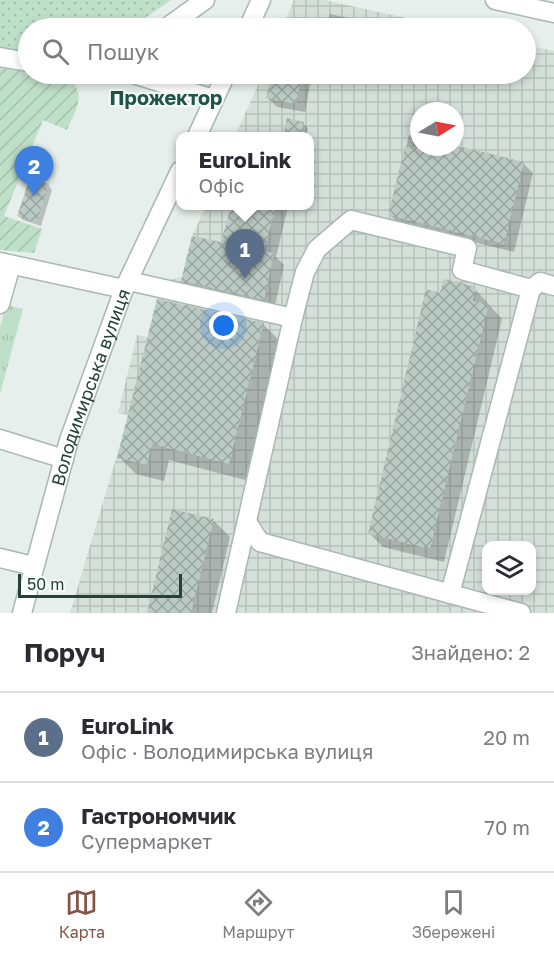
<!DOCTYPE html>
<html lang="uk">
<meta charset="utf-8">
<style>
body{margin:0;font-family:"Golos Text",sans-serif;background:#f2f2f3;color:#2b2b33}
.controls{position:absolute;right:18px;bottom:18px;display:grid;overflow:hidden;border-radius:12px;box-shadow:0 3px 9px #0003}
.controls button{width:54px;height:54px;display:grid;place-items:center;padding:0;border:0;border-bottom:2px solid #e1e1e2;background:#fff;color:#2b2b33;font:30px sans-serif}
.compass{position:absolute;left:410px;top:102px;width:54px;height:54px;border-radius:50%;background:#fff;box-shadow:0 3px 9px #0003;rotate:80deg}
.scale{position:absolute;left:18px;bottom:15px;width:164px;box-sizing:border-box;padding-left:6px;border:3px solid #24423a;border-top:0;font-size:16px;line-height:21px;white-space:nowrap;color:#24423a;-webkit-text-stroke:4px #f7fbf9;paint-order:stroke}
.you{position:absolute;left:224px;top:326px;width:21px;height:21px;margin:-15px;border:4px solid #fff;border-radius:50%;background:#1a73e8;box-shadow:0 0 0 9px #1a73e833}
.badge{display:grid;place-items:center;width:39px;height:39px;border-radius:50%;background:#855347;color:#fff;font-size:20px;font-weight:700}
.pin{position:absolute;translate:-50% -50px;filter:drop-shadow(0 2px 3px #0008)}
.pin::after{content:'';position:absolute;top:32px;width:21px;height:18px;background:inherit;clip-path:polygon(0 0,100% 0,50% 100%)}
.popup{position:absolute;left:176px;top:132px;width:138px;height:78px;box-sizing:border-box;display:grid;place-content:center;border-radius:12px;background:#fff;filter:drop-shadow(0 2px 4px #0005);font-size:20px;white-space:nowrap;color:#7c7c81}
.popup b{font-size:22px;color:#2b2b33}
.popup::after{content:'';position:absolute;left:50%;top:100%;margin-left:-12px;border:12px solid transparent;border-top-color:#fff}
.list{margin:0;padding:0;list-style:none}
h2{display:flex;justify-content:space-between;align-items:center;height:78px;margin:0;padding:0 24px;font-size:26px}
h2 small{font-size:20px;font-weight:400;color:#7c7c81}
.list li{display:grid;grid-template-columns:39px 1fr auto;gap:18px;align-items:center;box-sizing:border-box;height:90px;padding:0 24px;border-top:2px solid #e1e1e2}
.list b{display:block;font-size:22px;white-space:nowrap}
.list p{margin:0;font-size:20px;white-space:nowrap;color:#7c7c81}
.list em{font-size:20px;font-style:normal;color:#7c7c81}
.icon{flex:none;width:33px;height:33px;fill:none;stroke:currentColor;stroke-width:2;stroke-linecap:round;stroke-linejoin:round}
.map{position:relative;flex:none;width:554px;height:613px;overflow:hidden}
.search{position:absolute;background:#fff;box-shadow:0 3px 9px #0003;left:18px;right:18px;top:18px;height:66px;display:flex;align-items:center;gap:15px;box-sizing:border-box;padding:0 21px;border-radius:33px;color:#7c7c81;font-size:22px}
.sheet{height:258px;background:#fff}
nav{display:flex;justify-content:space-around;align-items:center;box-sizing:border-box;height:84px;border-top:2px solid #e1e1e2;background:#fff;font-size:16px;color:#7c7c81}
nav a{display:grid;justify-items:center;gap:3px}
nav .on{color:#855347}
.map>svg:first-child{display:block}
</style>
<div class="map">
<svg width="554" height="613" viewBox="0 0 554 613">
<defs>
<pattern id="industrial-grid" width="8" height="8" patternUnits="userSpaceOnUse" patternTransform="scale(1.5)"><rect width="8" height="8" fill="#d4dfda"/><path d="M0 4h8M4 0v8" fill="none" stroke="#b6c1bc"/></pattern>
<pattern id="grass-tufts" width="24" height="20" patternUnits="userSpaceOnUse" patternTransform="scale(1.5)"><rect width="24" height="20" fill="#bfe0c8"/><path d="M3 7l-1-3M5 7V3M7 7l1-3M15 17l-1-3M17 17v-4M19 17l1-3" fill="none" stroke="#a4c1ad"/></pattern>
<pattern id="park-dots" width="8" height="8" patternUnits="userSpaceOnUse" patternTransform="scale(1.5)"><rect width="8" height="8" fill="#bfe0c8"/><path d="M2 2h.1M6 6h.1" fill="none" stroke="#a4c1ad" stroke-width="1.8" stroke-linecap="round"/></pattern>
<pattern id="garden-furrows" width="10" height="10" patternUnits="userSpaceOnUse" patternTransform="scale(1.5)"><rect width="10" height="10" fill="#bfe0c8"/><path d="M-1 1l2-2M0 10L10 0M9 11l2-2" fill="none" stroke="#a4c1ad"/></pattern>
<pattern id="building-cross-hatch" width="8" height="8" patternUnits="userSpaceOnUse" patternTransform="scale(1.5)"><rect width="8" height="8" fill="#bbcac4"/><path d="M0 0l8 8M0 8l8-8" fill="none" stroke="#98a6a0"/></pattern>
</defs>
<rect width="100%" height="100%" fill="#e6efeb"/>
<g fill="url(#industrial-grid)" fill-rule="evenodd">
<path d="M294 0H324L452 28H282Z"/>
<path d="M526 45 554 51V613H70L129 415 118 413 137 335 148 337 162 281 182 277 192 236 206 206H310V136H235L263 74H526ZM419 111H455V147H419ZM486 546H532V590H486Z"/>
</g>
<path fill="url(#grass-tufts)" d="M6 305 23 309 0 394V327Z"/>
<path fill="url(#park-dots)" d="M0 0H171L131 28H28V61L0 56Z"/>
<path fill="url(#garden-furrows)" d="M0 68 70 79C87 96 75 111 67 130L43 120 4 216 42 229 34 253 0 250Z"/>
<g fill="#0003">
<path d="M330 14 389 27 391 28H327Z"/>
<path d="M282 74H312L305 112 277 107 268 98 280 85Z"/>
<path d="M288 120 303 124 308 128 306 136H284Z"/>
<path d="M409 135 419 138V147H455L524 164 533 173 514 252 399 224 390 215Z"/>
<path d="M48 185 52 190 41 226 23 220 19 216Z"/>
<path d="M232 206H281L287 211 276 257 284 265 274 310 194 292 183 281 223 244Z"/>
<path d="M475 289 502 319 444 562 383 547 369 533 441 295Z"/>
<path d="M263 324 280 341 245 480 169 460 164 481 136 474 119 457Z"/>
<path d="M213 520 230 537 212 613H149Z"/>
</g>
<g fill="url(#building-cross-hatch)">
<path d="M280 74H302L296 104 266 98 270 81 279 83Z"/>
<path d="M287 118 304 122 301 136H283Z"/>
<path d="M405 147H462L524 162 504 244 388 215Z"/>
<path d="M30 178 49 184 36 223 17 216Z"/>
<path d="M231 206H276L264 251 274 253 264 300 181 281 192 236 221 242Z"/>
<path d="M444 279 476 287 473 301 489 304 430 549 368 534 426 289 440 293Z"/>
<path d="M157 299 264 323 229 464 152 444 147 465 117 458Z"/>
<path d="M172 509 214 519 191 613H147Z"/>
</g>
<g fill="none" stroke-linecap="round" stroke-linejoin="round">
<defs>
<g id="minor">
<path d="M495 0 554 13"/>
<path d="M166 28 205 0"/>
<path d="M248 28 261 0"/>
<path d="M0 57 28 62"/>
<path d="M133 74 214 99"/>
<path d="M197 136 226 74"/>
<path d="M0 262 124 289"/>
<path d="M129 281 293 318 226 613"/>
<path d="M531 289 540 282 554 286"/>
<path d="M0 304 11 265"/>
<path d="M293 318 305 272 317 249 351 220 467 248 462 270 531 289 450 594"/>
<path d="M0 439 64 459"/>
<path d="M247 522 260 542 521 613"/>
<path d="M0 558 33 566"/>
<path id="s1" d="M22 613 69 440 124 289 180 171"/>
</g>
</defs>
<use href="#minor" stroke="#a8b8b2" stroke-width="21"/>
<use href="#minor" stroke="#fff" stroke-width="18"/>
</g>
<g text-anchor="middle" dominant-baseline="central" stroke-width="4.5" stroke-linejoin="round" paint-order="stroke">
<g font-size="18" fill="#24423a" stroke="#f7fbf9">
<text stroke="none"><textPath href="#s1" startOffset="236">Володимирська вулиця</textPath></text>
</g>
<g font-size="20" font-weight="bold" fill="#1f5548" stroke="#f7fbf9">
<text x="166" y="97">Прожектор</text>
</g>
</g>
</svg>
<div class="controls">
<button><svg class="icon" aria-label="layers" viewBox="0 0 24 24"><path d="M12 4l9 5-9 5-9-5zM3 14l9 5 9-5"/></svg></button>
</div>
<svg class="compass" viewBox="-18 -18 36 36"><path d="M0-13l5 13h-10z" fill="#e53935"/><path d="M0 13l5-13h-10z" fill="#7c7c81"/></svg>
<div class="scale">50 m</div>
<div class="you"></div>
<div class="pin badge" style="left:245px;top:279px;background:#5c6f8a">1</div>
<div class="popup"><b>EuroLink</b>Офіс</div>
<div class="pin badge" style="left:34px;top:196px;background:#3f7fe0">2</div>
<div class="search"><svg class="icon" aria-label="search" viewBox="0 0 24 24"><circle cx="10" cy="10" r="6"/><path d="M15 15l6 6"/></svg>Пошук</div>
</div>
<section class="sheet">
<h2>Поруч<small>Знайдено: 2</small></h2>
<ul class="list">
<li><span class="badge" style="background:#5c6f8a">1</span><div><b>EuroLink</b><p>Офіс · Володимирська вулиця</p></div><em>20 m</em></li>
<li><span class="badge" style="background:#3f7fe0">2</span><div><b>Гастрономчик</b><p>Супермаркет</p></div><em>70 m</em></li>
</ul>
</section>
<nav>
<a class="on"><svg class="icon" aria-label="map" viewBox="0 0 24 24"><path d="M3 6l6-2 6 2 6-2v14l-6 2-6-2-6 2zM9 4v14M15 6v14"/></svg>Карта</a>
<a><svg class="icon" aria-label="directions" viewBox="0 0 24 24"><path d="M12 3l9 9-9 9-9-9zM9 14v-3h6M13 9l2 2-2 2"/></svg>Маршрут</a>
<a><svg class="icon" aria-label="saved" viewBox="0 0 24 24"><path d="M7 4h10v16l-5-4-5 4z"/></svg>Збережені</a>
</nav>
